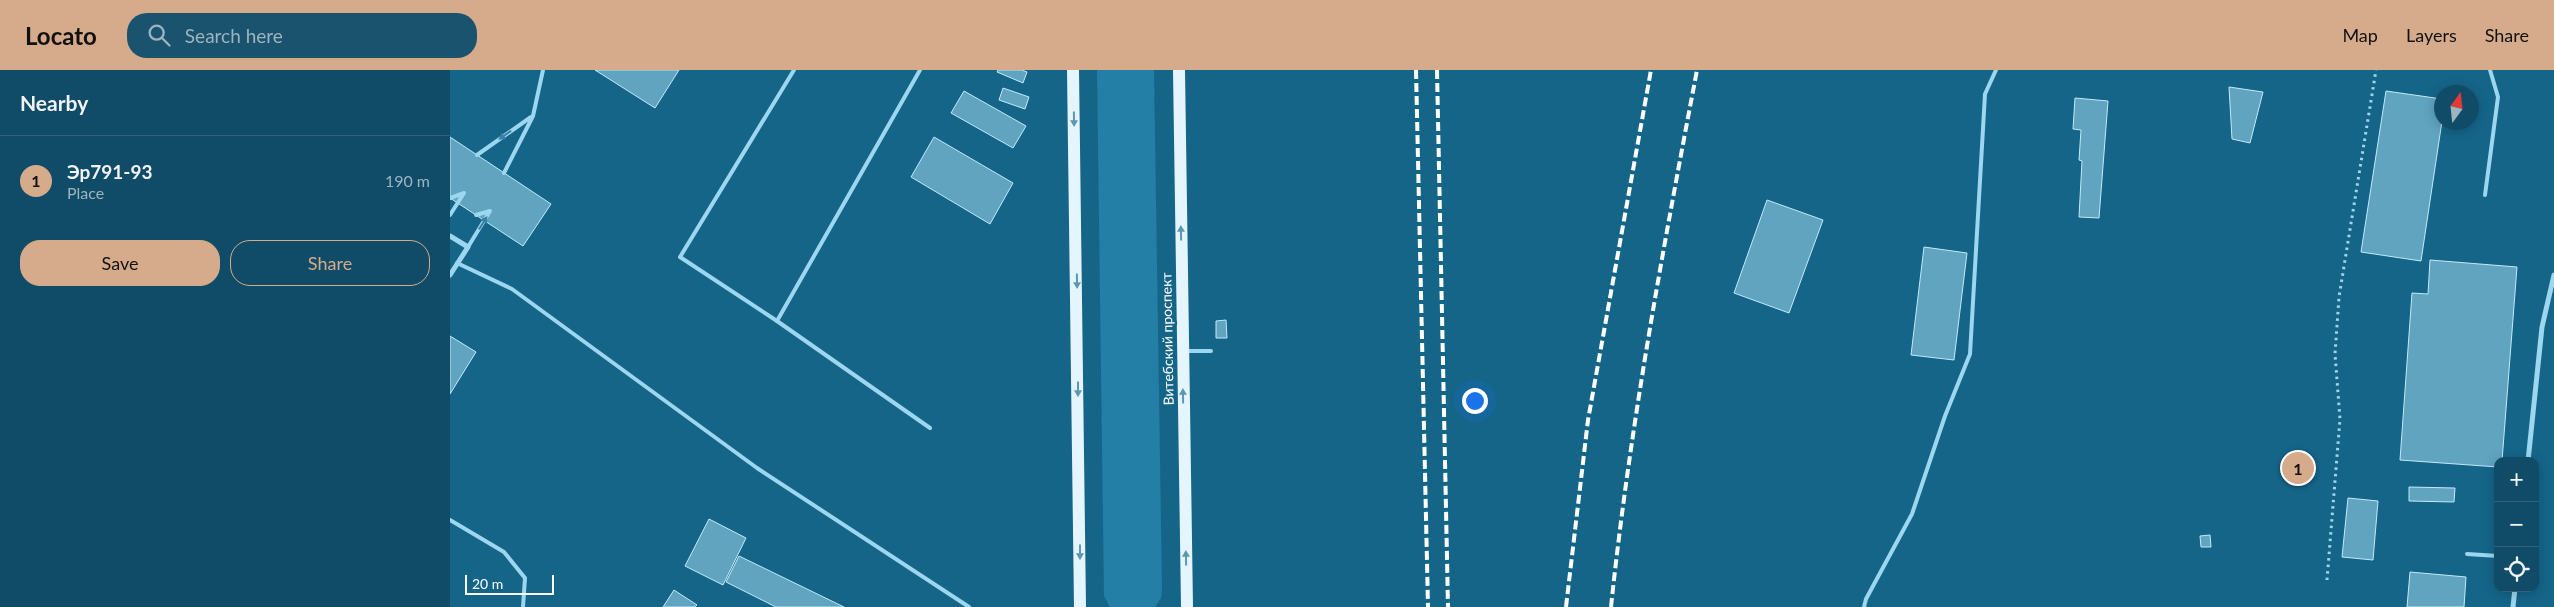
<!DOCTYPE html>
<meta charset="utf-8">
<style>
body{margin:0;font-family:Lato,sans-serif;background:#19536d;color:#f1f3f6}
.controls{position:absolute;right:15px;bottom:15px;display:grid;overflow:hidden;border-radius:10px;box-shadow:0 2px 12px #0003}
.controls button{width:45px;height:45px;display:grid;place-items:center;padding:0;border:0;border-bottom:1px solid #30637b;background:#104c67;color:#f1f3f6;font:25px sans-serif}
.compass{position:absolute;left:1984px;top:15px;width:45px;height:45px;border-radius:50%;background:#104c67;box-shadow:0 2px 12px #0003;rotate:15deg}
.scale{position:absolute;left:15px;bottom:12px;width:89px;box-sizing:border-box;padding-left:5px;border:2px solid #fff;border-top:0;font-size:14px;line-height:18px;white-space:nowrap;color:#fff;-webkit-text-stroke:4px #156589;paint-order:stroke}
.you{position:absolute;left:1024px;top:330px;width:18px;height:18px;margin:-12px;border:4px solid #fff;border-radius:50%;background:#1a73e8;box-shadow:0 0 0 8px #1a73e833}
.badge{display:grid;place-items:center;width:32px;height:32px;border-radius:50%;background:#d6ab8b;color:#111;font-size:16px;font-weight:700}
.pin{position:absolute;translate:-50% -50%;border:2px solid #fff;box-shadow:0 1px 5px #0006}
.list{margin:0;padding:0;list-style:none}
h2{display:flex;justify-content:space-between;align-items:center;height:65px;margin:0;padding:0 20px;font-size:21px}
h2 small{font-size:16px;font-weight:400;color:#9cb4c0}
.list li{display:grid;grid-template-columns:32px 1fr auto;gap:15px;align-items:center;box-sizing:border-box;height:90px;padding:0 20px;border-top:1px solid #30637b}
.list b{display:block;font-size:19px;white-space:nowrap}
.list p{margin:0;font-size:16px;white-space:nowrap;color:#9cb4c0}
.list em{font-size:16px;font-style:normal;color:#9cb4c0}
.actions{display:flex;gap:10px;padding:15px 20px}
.actions a{flex:1;padding:11px 0;border:1px solid #d6ab8b;border-radius:20px;text-align:center;font-size:18px;color:#d6ab8b}
.actions .main{background:#d6ab8b;color:#111}
.icon{flex:none;width:28px;height:28px;fill:none;stroke:currentColor;stroke-width:2;stroke-linecap:round;stroke-linejoin:round}
.map{position:relative;flex:none;width:2104px;height:537px;overflow:hidden}
header{display:flex;align-items:center;gap:30px;box-sizing:border-box;height:70px;padding:0 25px;background:#d6ab8b;color:#111}
header strong{font-size:24px}
nav{display:flex;gap:28px;margin-inline-start:auto;font-size:18px}
.search{width:350px;height:45px;background:#19536d;display:flex;align-items:center;gap:12px;box-sizing:border-box;padding:0 18px;border-radius:20px;color:#9cb4c0;font-size:19px}
main{display:flex}
aside{flex:1;background:#104c67}
.map>svg:first-child{display:block}
</style>
<header>
<strong>Locato</strong>
<div class="search"><svg class="icon" aria-label="search" viewBox="0 0 24 24"><circle cx="10" cy="10" r="6"/><path d="M15 15l6 6"/></svg>Search here</div>
<nav><a>Map</a><a>Layers</a><a>Share</a></nav>
</header>
<main>
<aside>
<h2>Nearby<small></small></h2>
<ul class="list">
<li><span class="badge">1</span><div><b>Эр791-93</b><p>Place</p></div><em>190 m</em></li>
</ul>
<div class="actions"><a class="main">Save</a><a>Share</a></div>
</aside>
<div class="map">
<svg width="2104" height="537" viewBox="0 0 2104 537">
<rect width="100%" height="100%" fill="#156589"/>
<path fill="#247fa7" d="M647 0H704L712 520 711 528 705 537H660L654 526Z"/>
<g fill="#61a4c0" stroke="#c2eafb">
<path d="M145 0H229L205 38Z"/>
<path d="M548 0H572L577 2 573 13 547 2Z"/>
<path d="M1779 17 1813 22 1800 73 1782 69Z"/>
<path d="M553 18 579 27 575 39 549 30Z"/>
<path d="M514 21 576 56 563 78 501 43Z"/>
<path d="M1936 21 1992 29V51L1971 191 1911 182Z"/>
<path d="M1625 28 1658 31 1649 148 1629 147 1632 91 1629 90 1631 60 1623 59Z"/>
<path d="M0 67 101 134 73 176 0 128Z"/>
<path d="M484 67 563 113 540 154 461 107Z"/>
<path d="M1317 130 1373 150 1339 243 1284 223Z"/>
<path d="M1474 177 1517 183 1504 290 1461 285Z"/>
<path d="M1980 190 2067 197 2052 391H2048V397L1950 390 1962 223 1978 224Z"/>
<path d="M776 250 777 268H766V251Z"/>
<path d="M0 266 26 282 0 324Z"/>
<path d="M1959 417 2005 418 2004 432 1959 431Z"/>
<path d="M1898 428 1928 431 1923 490 1892 487Z"/>
<path d="M259 449 296 468 273 515 235 496Z"/>
<path d="M1760 465 1761 477H1751L1750 466Z"/>
<path d="M289 486 394 537H326L276 512Z"/>
<path d="M1960 502 2016 507 2014 537H1957Z"/>
<path d="M224 520 247 535 245 537H213Z"/>
</g>
<g fill="none" stroke-linecap="round" stroke-linejoin="round">
<path stroke="#9cd6ef" stroke-width="3" stroke-dasharray="2.5 4" stroke-linecap="butt" d="M1877 510 1890 349 1885 284 1889 227 1926 0"/>
<g stroke="#9cd6ef" stroke-width="4">
<path d="M344 0 230 187 327 251 480 358"/>
<path d="M27 85 81 47"/>
<path d="M54 103 83 46 93 0"/>
<path d="M2035 125 2048 27 2040 0"/>
<path d="M0 128 14 123 0 145"/>
<path d="M18 177 40 141 26 145"/>
<path d="M7 193 62 219 307 398 519 537"/>
<path d="M327 251 470 0"/>
<path d="M735 281H761"/>
<path d="M0 450 54 482 75 508 73 537"/>
<path d="M2017 484 2048 486"/>
<path d="M1414 537 1416 529 1462 444 1495 346 1520 284 1535 24 1546 0"/>
</g>
<g stroke="#9cd6ef" stroke-width="5">
<path d="M0 166 18 177 0 205"/>
<path d="M2078 391 2092 257 2104 205"/>
<path d="M2063 537 2065 518"/>
</g>
<g stroke="#e4f5ff" stroke-width="12">
<path d="M623 0 630 537"/>
<path d="M729 0 737 537"/>
</g>
<g stroke="#fff" stroke-width="4" stroke-dasharray="9 4" stroke-linecap="butt">
<path d="M966 0 978 537"/>
<path d="M987 0 998 537"/>
<path d="M1116 537 1138 350 1201 0"/>
<path d="M1161 537C1180 356 1213 179 1247 0"/>
</g>
</g>
<defs><path id="oneway-solid" d="M-6-.8H1V-3.2L6.5 0L1 3.2V.8H-6Z" transform="scale(1.25)"/></defs>
<g fill="#5d97b2">
<use href="#oneway-solid" transform="translate(624 49) rotate(89)"/>
<use href="#oneway-solid" transform="translate(731 163) rotate(-91)"/>
<use href="#oneway-solid" transform="translate(627 211) rotate(89)"/>
<use href="#oneway-solid" transform="translate(628 319) rotate(90)"/>
<use href="#oneway-solid" transform="translate(733 326) rotate(-91)"/>
<use href="#oneway-solid" transform="translate(630 482) rotate(90)"/>
<use href="#oneway-solid" transform="translate(736 488) rotate(-91)"/>
</g>
<g fill="#3781a2">
<use href="#oneway-solid" transform="translate(55 65) rotate(145)"/>
<use href="#oneway-solid" transform="translate(33 153) rotate(-58)"/>
</g>
<g text-anchor="middle" dominant-baseline="central" stroke-width="5" stroke-linejoin="round" paint-order="stroke">
<g font-size="14" fill="#fff" stroke="#156589">
<text transform="translate(717 269) rotate(-91)">Витебский проспект</text>
</g>
</g>
</svg>
<div class="controls">
<button>+</button>
<button>−</button>
<button><svg class="icon" aria-label="locate" viewBox="0 0 24 24"><circle cx="12" cy="12" r="6"/><path d="M12 2v4M12 18v4M2 12h4M18 12h4"/></svg></button>
</div>
<svg class="compass" viewBox="-18 -18 36 36"><path d="M0-13l5 13h-10z" fill="#e53935"/><path d="M0 13l5-13h-10z" fill="#9cb4c0"/></svg>
<div class="scale">20 m</div>
<div class="you"></div>
<div class="pin badge" style="left:1848px;top:398px">1</div>
</div>
</main>
